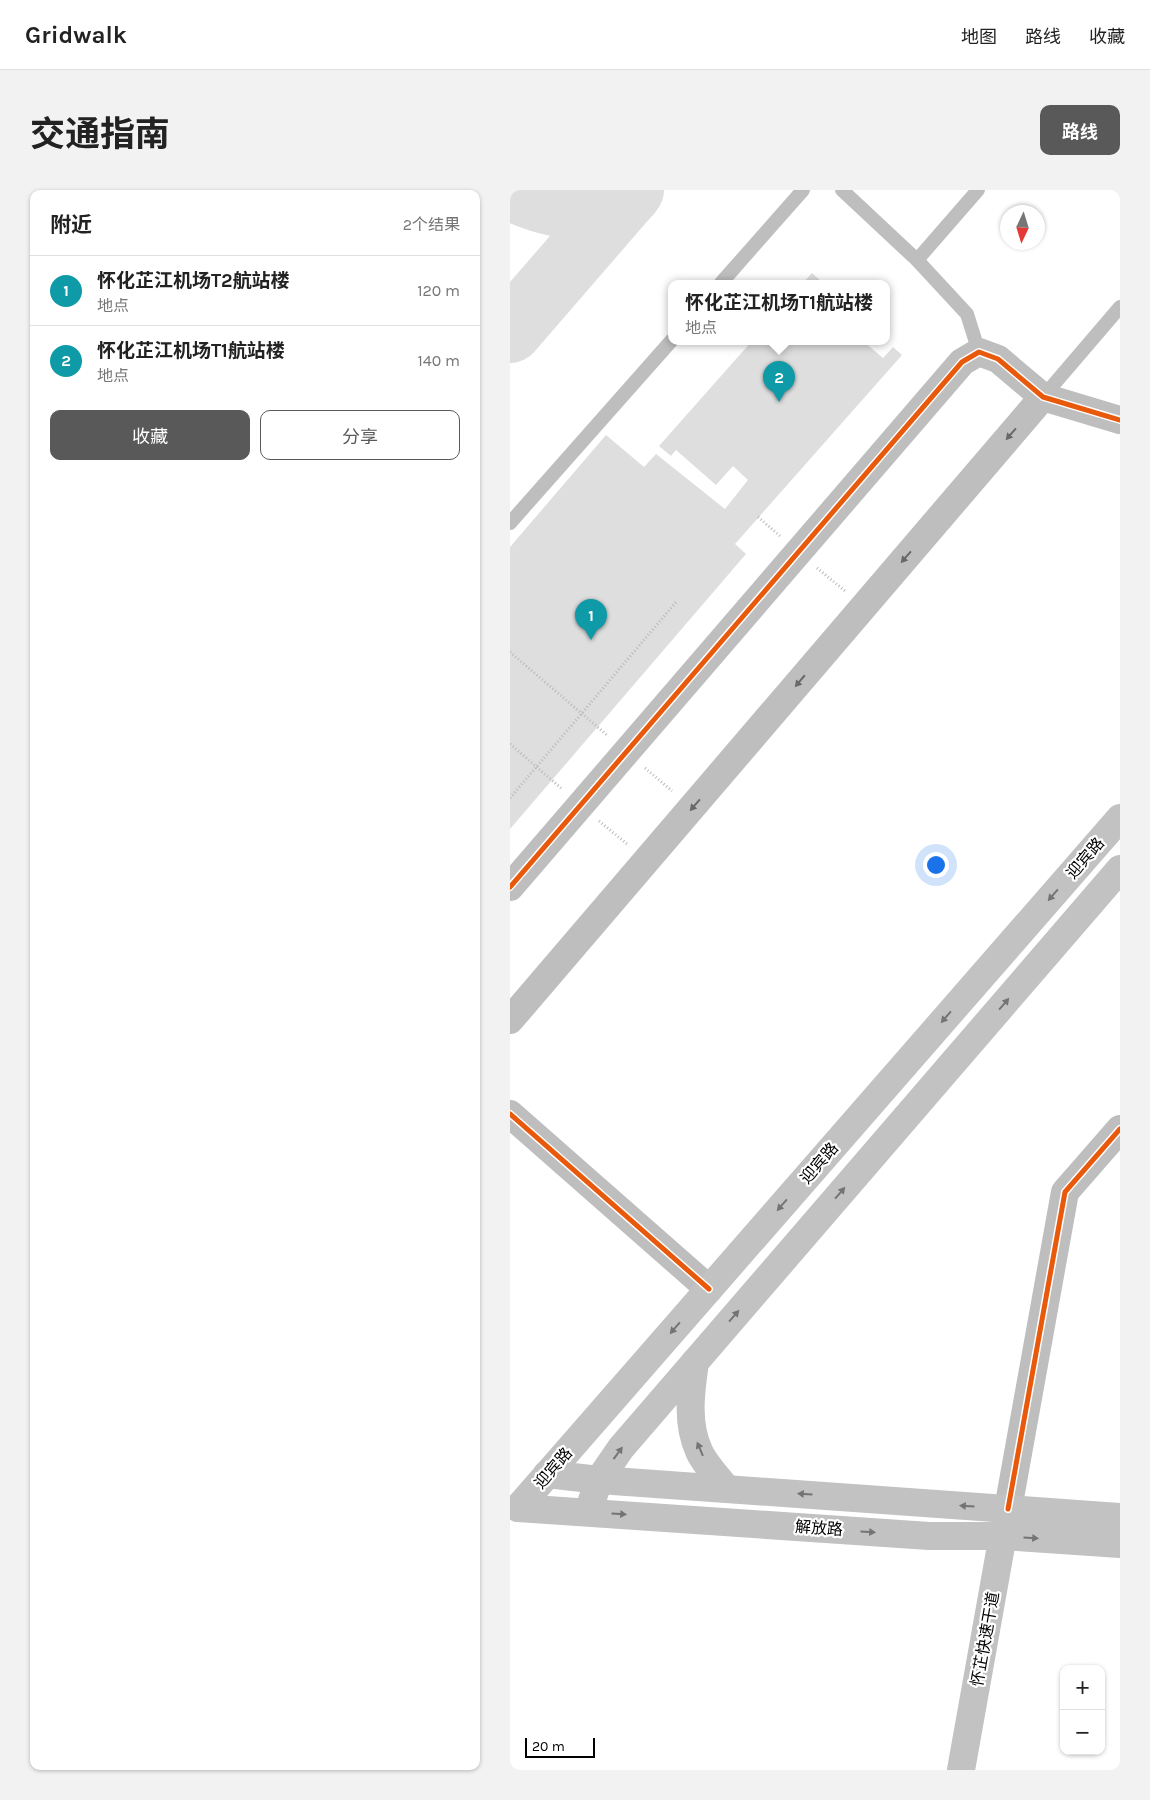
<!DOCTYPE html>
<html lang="zh">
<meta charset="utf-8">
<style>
body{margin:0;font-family:Karla,"Noto Sans SC",sans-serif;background:#f2f2f2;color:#222}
.controls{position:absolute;right:15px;bottom:15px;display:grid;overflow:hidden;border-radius:10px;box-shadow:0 1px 4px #0004}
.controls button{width:45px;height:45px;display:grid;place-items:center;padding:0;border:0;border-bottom:1px solid #e0e0e0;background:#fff;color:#222;font:25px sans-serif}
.compass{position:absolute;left:490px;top:15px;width:45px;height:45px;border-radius:50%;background:#fff;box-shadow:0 1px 4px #0004;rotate:184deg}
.scale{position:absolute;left:15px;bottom:12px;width:70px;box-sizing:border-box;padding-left:5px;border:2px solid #000;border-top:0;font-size:14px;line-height:18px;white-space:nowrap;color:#000;-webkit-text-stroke:4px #fff;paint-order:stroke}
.you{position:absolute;left:425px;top:674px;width:18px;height:18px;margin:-12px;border:4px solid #fff;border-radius:50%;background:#1a73e8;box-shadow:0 0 0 8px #1a73e833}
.badge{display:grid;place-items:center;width:32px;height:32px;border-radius:50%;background:#595959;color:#fff;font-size:16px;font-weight:700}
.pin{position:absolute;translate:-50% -41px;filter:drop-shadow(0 1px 2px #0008)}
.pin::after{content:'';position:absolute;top:26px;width:18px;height:15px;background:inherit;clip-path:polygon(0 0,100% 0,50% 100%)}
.popup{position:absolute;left:158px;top:90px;width:222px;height:65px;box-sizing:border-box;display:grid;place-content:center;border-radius:10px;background:#fff;filter:drop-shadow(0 1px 4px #0005);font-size:16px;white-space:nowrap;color:#767676}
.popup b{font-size:19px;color:#222}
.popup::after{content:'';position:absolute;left:50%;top:100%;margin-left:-10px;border:10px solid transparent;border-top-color:#fff}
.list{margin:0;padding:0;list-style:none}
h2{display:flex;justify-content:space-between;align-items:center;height:65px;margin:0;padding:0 20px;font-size:21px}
h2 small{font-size:16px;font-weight:400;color:#767676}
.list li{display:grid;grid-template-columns:32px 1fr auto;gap:15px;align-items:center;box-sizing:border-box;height:70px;padding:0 20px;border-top:1px solid #e0e0e0}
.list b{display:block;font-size:19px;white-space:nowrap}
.list p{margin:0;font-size:16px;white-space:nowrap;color:#767676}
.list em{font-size:16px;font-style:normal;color:#767676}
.actions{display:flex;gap:10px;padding:15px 20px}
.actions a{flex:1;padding:11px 0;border:1px solid #595959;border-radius:10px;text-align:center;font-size:18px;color:#595959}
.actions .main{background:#595959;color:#fff}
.map{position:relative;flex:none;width:610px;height:1580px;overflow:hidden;border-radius:10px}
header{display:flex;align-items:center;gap:30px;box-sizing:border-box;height:70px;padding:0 25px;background:#fff;border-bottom:1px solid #e0e0e0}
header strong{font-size:24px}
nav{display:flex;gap:28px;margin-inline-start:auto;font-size:18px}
.intro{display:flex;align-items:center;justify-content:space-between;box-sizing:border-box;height:120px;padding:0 30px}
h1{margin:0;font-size:35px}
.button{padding:12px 22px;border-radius:10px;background:#595959;color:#fff;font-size:18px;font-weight:700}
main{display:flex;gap:30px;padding:0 30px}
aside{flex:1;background:#fff;border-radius:10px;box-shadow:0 1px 4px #0004}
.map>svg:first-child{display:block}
</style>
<header>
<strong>Gridwalk</strong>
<nav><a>地图</a><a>路线</a><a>收藏</a></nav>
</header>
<div class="intro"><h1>交通指南</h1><a class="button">路线</a></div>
<main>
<aside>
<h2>附近<small>2个结果</small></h2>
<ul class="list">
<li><span class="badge" style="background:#0f9aa8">1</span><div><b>怀化芷江机场T2航站楼</b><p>地点</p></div><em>120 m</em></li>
<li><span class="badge" style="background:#0f9aa8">2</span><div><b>怀化芷江机场T1航站楼</b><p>地点</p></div><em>140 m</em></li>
</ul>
<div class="actions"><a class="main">收藏</a><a>分享</a></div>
</aside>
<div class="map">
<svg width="610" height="1580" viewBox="0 0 610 1580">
<rect width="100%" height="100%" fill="#fff"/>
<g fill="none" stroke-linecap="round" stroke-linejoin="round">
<g stroke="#dedede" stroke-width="64">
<path d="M4 0C30 12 59 21 89 14 99 11 109 7 119 4"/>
<path d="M0 141 122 0"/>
</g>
</g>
<g fill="#dedede">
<path d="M302 83 313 93H293Z"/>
<path d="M242 151H353L373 168 383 157 392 165 225 354 236 364 0 639V357L96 245 134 277 146 264 215 319 238 290 223 276 206 295 166 260 161 266 149 256Z"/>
</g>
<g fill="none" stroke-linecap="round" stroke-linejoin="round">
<g stroke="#b9b9b9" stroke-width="3" stroke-dasharray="1 2.5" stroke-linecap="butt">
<path d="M248 327 270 346"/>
<path d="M307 378 335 401"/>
<path d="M0 462 98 546"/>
<path d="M0 554 52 599"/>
<path d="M135 578 162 601"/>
<path d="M0 608 167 411"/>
<path d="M89 631 117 654"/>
</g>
<g stroke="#bebebe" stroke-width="14">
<path d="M332 0 407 70 457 124 469 162"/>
<path d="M407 70 468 0"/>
<path d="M211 93 293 0"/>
<path d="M533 207 610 117"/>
<path d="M0 333 162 150"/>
</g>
<path stroke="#bebebe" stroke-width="28" d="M498 1319 555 1002 610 939"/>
<g stroke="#bebebe" stroke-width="28">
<path d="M0 697 452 172 469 162 488 169 533 207 610 230"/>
<path d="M0 830 533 207"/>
<path d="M0 924 199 1099"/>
</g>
<g stroke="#c2c2c2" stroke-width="28">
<path d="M185 1172C181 1201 176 1233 189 1261 194 1273 208 1288 217 1299"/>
<path d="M37 1284 89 1290 610 1327"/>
<path d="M8 1318 610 628"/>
<path d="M8 1318 419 1346H493L610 1354"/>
<path d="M78 1322 89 1290 111 1258 610 679"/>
<path d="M451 1580 496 1328"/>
</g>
<defs>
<g id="cycleway">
<path d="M0 697 452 172 469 162 488 169 533 207 610 230"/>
<path d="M0 924 199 1099"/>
<path d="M498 1319 555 1002 610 939"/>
</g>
</defs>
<use href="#cycleway" stroke="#fff" stroke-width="8"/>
<use href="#cycleway" stroke="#e8590c" stroke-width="5"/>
</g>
<defs><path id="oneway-solid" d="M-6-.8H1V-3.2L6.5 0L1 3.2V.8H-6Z" transform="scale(1.25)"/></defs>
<g fill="#686868">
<use href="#oneway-solid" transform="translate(501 244) rotate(131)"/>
<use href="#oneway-solid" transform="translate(396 367) rotate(131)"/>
<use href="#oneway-solid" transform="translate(290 491) rotate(130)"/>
<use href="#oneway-solid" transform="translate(185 615) rotate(131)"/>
</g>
<g fill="#747474">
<use href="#oneway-solid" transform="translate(543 705) rotate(131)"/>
<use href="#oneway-solid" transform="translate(494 814) rotate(-49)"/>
<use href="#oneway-solid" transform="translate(436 827) rotate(131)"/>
<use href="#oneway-solid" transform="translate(330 1003) rotate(-49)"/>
<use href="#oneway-solid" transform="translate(272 1015) rotate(131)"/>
<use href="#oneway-solid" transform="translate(224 1126) rotate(-49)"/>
<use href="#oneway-solid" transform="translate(165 1138) rotate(131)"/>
<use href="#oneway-solid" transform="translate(190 1259) rotate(-113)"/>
<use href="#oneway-solid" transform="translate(108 1263) rotate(-54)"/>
<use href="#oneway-solid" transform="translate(295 1304) rotate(-176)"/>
<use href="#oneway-solid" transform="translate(457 1316) rotate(-176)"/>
<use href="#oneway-solid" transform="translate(109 1324) rotate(4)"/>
<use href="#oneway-solid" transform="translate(358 1342) rotate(4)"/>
<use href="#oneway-solid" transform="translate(521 1348) rotate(4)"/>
</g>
<g text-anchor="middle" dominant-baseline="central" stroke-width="4.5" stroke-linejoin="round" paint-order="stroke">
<g font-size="16" fill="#000" stroke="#fff">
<text transform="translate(575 668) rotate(-49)">迎宾路</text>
<text transform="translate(309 973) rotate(-49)">迎宾路</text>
<text transform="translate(43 1278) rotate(-49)">迎宾路</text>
<text transform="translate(309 1338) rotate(4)">解放路</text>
<text transform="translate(475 1449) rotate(-80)">怀芷快速干道</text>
</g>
</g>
</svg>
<div class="controls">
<button>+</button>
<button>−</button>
</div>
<svg class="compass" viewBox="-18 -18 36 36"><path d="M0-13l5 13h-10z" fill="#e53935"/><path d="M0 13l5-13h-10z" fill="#767676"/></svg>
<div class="scale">20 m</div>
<div class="you"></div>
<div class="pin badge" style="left:81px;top:450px;background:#0f9aa8">1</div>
<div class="pin badge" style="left:269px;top:212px;background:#0f9aa8">2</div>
<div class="popup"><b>怀化芷江机场T1航站楼</b>地点</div>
</div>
</main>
